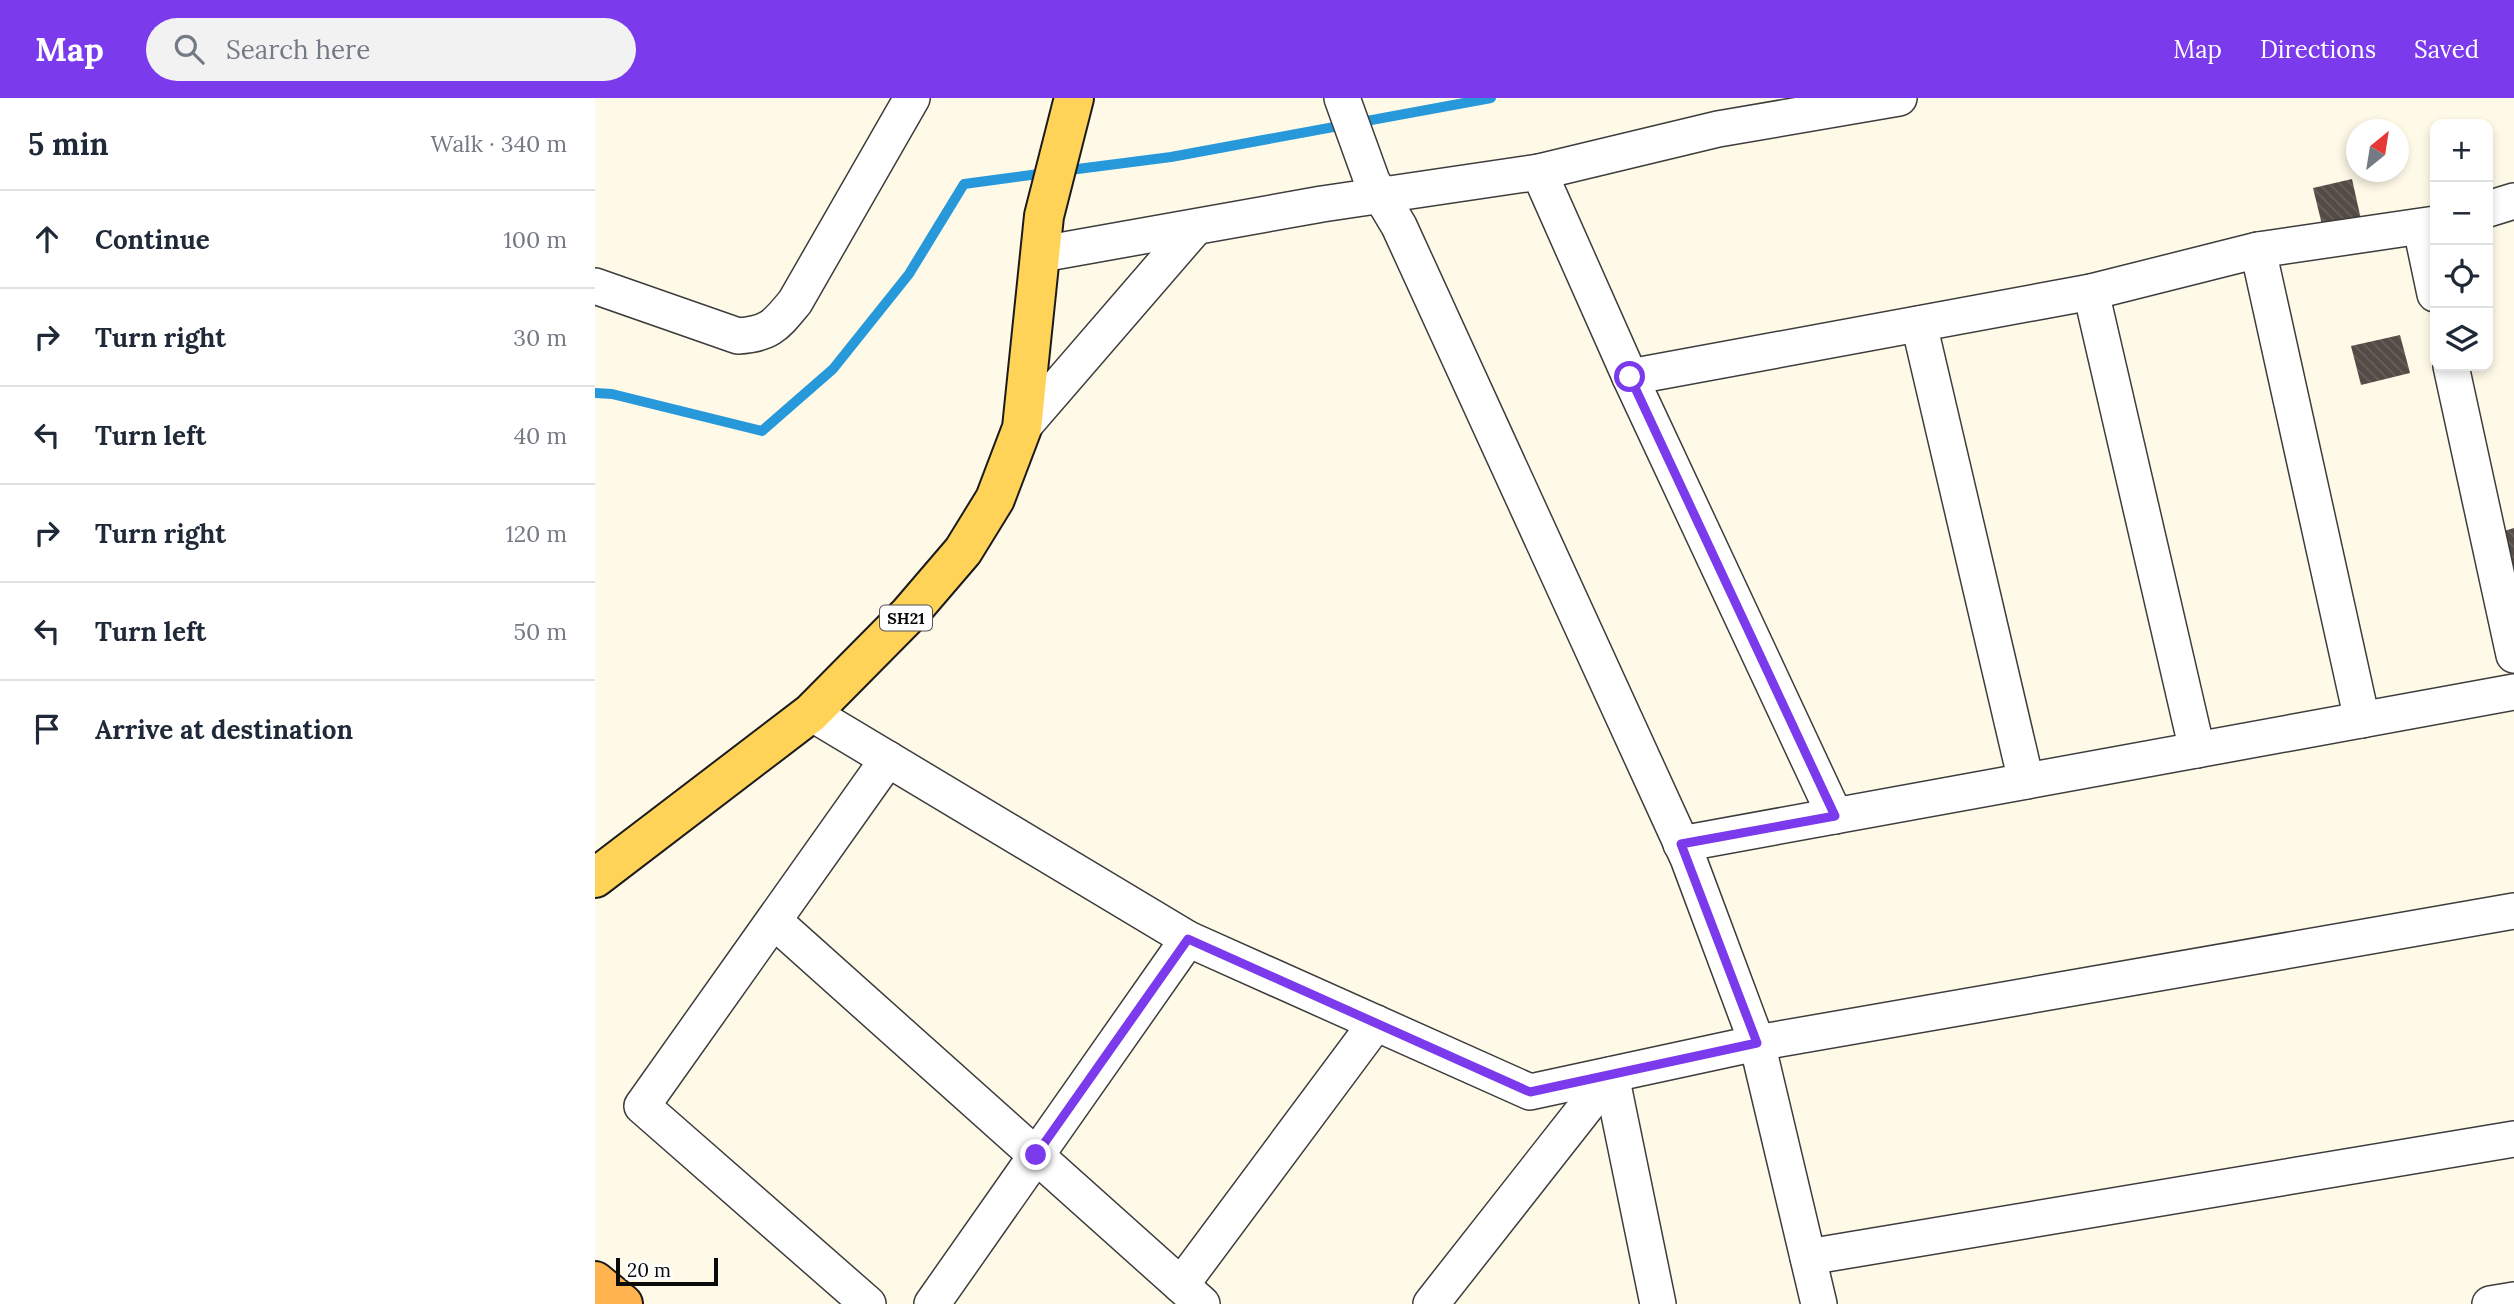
<!DOCTYPE html>
<meta charset="utf-8">
<style>
body{margin:0;font-family:Lora,serif;background:#f2f2f3;color:#1f2937}
.controls{position:absolute;right:21px;top:21px;display:grid;overflow:hidden;border-radius:14px;box-shadow:0 4px 10px #0003}
.controls button{width:63px;height:63px;display:grid;place-items:center;padding:0;border:0;border-bottom:2px solid #e0e1e3;background:#fff;color:#1f2937;font:35px sans-serif}
.compass{position:absolute;left:1751px;top:21px;width:63px;height:63px;border-radius:50%;background:#fff;box-shadow:0 4px 10px #0003;rotate:30deg}
.scale{position:absolute;left:21px;bottom:18px;width:102px;box-sizing:border-box;padding-left:7px;border:4px solid #0a0a0a;border-top:0;font-size:19px;line-height:24px;white-space:nowrap;color:#0a0a0a;-webkit-text-stroke:5px #fff;paint-order:stroke}
.stop{position:absolute;width:21px;height:21px;margin:-16px;border:5px solid #7c3aed;border-radius:50%;background:#fff}
.stop.end{background:#7c3aed;border-color:#fff;box-shadow:0 2px 7px #0008}
.list{margin:0;padding:0;list-style:none}
h2{display:flex;justify-content:space-between;align-items:center;height:91px;margin:0;padding:0 28px;font-size:30px}
h2 small{font-size:23px;font-weight:400;color:#747a83}
.list li{display:grid;grid-template-columns:46px 1fr auto;gap:21px;align-items:center;box-sizing:border-box;height:98px;padding:0 28px;border-top:2px solid #e0e1e3}
.list b{display:block;font-size:26px;white-space:nowrap}
.list em{font-size:23px;font-style:normal;color:#747a83}
.icon{flex:none;width:38px;height:38px;fill:none;stroke:currentColor;stroke-width:2;stroke-linecap:round;stroke-linejoin:round}
.map{position:relative;flex:none;width:1919px;height:1206px;overflow:hidden}
header{display:flex;align-items:center;gap:42px;box-sizing:border-box;height:98px;padding:0 35px;background:#7c3aed;color:#fff}
header strong{font-size:33px}
nav{display:flex;gap:38px;margin-inline-start:auto;font-size:24px}
.search{width:490px;height:63px;background:#f2f2f3;display:flex;align-items:center;gap:18px;box-sizing:border-box;padding:0 24px;border-radius:38px;color:#747a83;font-size:26px}
main{display:flex}
aside{flex:1;background:#fff}
.map>svg:first-child{display:block}
</style>
<header>
<strong>Map</strong>
<div class="search"><svg class="icon" aria-label="search" viewBox="0 0 24 24"><circle cx="10" cy="10" r="6"/><path d="M15 15l6 6"/></svg>Search here</div>
<nav><a>Map</a><a>Directions</a><a>Saved</a></nav>
</header>
<main>
<aside>
<h2>5 min<small>Walk · 340 m</small></h2>
<ul class="list">
<li><svg class="icon" aria-label="ahead" viewBox="0 0 24 24"><path d="M12 20V5M6 11l6-6 6 6"/></svg><div><b>Continue</b></div><em>100 m</em></li>
<li><svg class="icon" aria-label="right" viewBox="0 0 24 24"><path d="M7 20v-9h11M14 6l5 5-5 5"/></svg><div><b>Turn right</b></div><em>30 m</em></li>
<li><svg class="icon" aria-label="left" viewBox="0 0 24 24"><path d="M17 20v-9H6M10 6l-5 5 5 5"/></svg><div><b>Turn left</b></div><em>40 m</em></li>
<li><svg class="icon" aria-label="right" viewBox="0 0 24 24"><path d="M7 20v-9h11M14 6l5 5-5 5"/></svg><div><b>Turn right</b></div><em>120 m</em></li>
<li><svg class="icon" aria-label="left" viewBox="0 0 24 24"><path d="M17 20v-9H6M10 6l-5 5 5 5"/></svg><div><b>Turn left</b></div><em>50 m</em></li>
<li><svg class="icon" aria-label="arrive" viewBox="0 0 24 24"><path d="M6 21V4h12l-3 4 3 4H6"/></svg><div><b>Arrive at destination</b></div></li>
</ul>
</aside>
<div class="map">
<svg width="1919" height="1206" viewBox="0 0 1919 1206">
<defs>
<pattern id="building-back-hatch" width="6" height="6" patternUnits="userSpaceOnUse" patternTransform="scale(1.75)"><rect width="6" height="6" fill="#544b46"/><path d="M-1 5l2 2M0 0l6 6M5-1l2 2" fill="none" stroke="#68605c"/></pattern>
</defs>
<rect width="100%" height="100%" fill="#fffae8"/>
<g fill="none" stroke-linecap="round" stroke-linejoin="round">
<g stroke="#2798da" stroke-width="10">
<path d="M467 73 576 59 896 0"/>
<path d="M0 295 17 296 167 333 238 271 314 176 369 86 451 75"/>
</g>
</g>
<g fill="url(#building-back-hatch)">
<path d="M1757 81 1767 126 1729 135 1718 90Z"/>
<path d="M1805 237 1815 275 1766 287 1756 248Z"/>
<path d="M1919 430V471H1918L1909 433Z"/>
</g>
<g fill="none" stroke-linecap="round" stroke-linejoin="round">
<defs>
<g id="minor">
<path d="M747 0 777 83 804 128 1093 760 1162 945 1919 813"/>
<path d="M944 74 1035 279 1240 718"/>
<path d="M1893 111 1919 103"/>
<path d="M1826 130 1840 196"/>
<path d="M1663 152 1767 622"/>
<path d="M447 156 727 106 944 74 1123 31 1304 0"/>
<path d="M0 188 143 238C175 236 181 227 200 204L317 0"/>
<path d="M1496 194 1602 652"/>
<path d="M1324 226 1431 683"/>
<path d="M1856 268 1919 557"/>
<path d="M1035 279 1496 194 1663 152 1840 126"/>
<path d="M427 330 599 131"/>
<path d="M216 615 593 841 935 994 1162 945 1224 1206"/>
<path d="M1086 746 1919 594"/>
<path d="M179 823 607 1206"/>
<path d="M1016 977 1063 1206"/>
<path d="M1213 1159 1919 1041"/>
<path d="M586 1187 781 925"/>
<path d="M273 1206 47 1008 293 661"/>
<path d="M337 1206 593 841"/>
<path d="M836 1206 1016 977"/>
<path d="M1895 1206 1919 1202"/>
</g>
<path id="primary" d="M0 780 216 615 314 516 368 453 400 401 427 330 449 118 479 0"/>
<path id="trunk" d="M0 1183 28 1206"/>
</defs>
<use href="#minor" stroke="#3d3d3d" stroke-width="38"/>
<use href="#primary" stroke="#1b1b1b" stroke-width="42"/>
<use href="#trunk" stroke="#1b1b1b" stroke-width="42"/>
<use href="#minor" stroke="#fff" stroke-width="35"/>
<use href="#primary" stroke="#ffd258" stroke-width="38"/>
<use href="#trunk" stroke="#ffb44f" stroke-width="38"/>
</g>
<g fill="none" stroke-linecap="round" stroke-linejoin="round">
<path stroke="#7c3aed" stroke-width="9" d="M441 1057 593 841 935 994 1162 945 1086 746 1240 718 1035 279"/>
</g>
<g text-anchor="middle" dominant-baseline="central" stroke-width="7" stroke-linejoin="round" paint-order="stroke">
<rect fill="#fff" stroke="#545454" stroke-width="2" x="285" y="507.5" width="52" height="25" rx="5"/>
<g font-size="16" font-weight="bold" fill="#0a0a0a">
<text x="311" y="520">SH21</text>
</g>
</g>
</svg>
<div class="controls">
<button>+</button>
<button>−</button>
<button><svg class="icon" aria-label="locate" viewBox="0 0 24 24"><circle cx="12" cy="12" r="6"/><path d="M12 2v4M12 18v4M2 12h4M18 12h4"/></svg></button>
<button><svg class="icon" aria-label="layers" viewBox="0 0 24 24"><path d="M12 4l9 5-9 5-9-5zM3 14l9 5 9-5"/></svg></button>
</div>
<svg class="compass" viewBox="-18 -18 36 36"><path d="M0-13l5 13h-10z" fill="#e53935"/><path d="M0 13l5-13h-10z" fill="#747a83"/></svg>
<div class="scale">20 m</div>
<div class="stop" style="left:1035px;top:279px"></div>
<div class="stop end" style="left:441px;top:1057px"></div>
</div>
</main>
